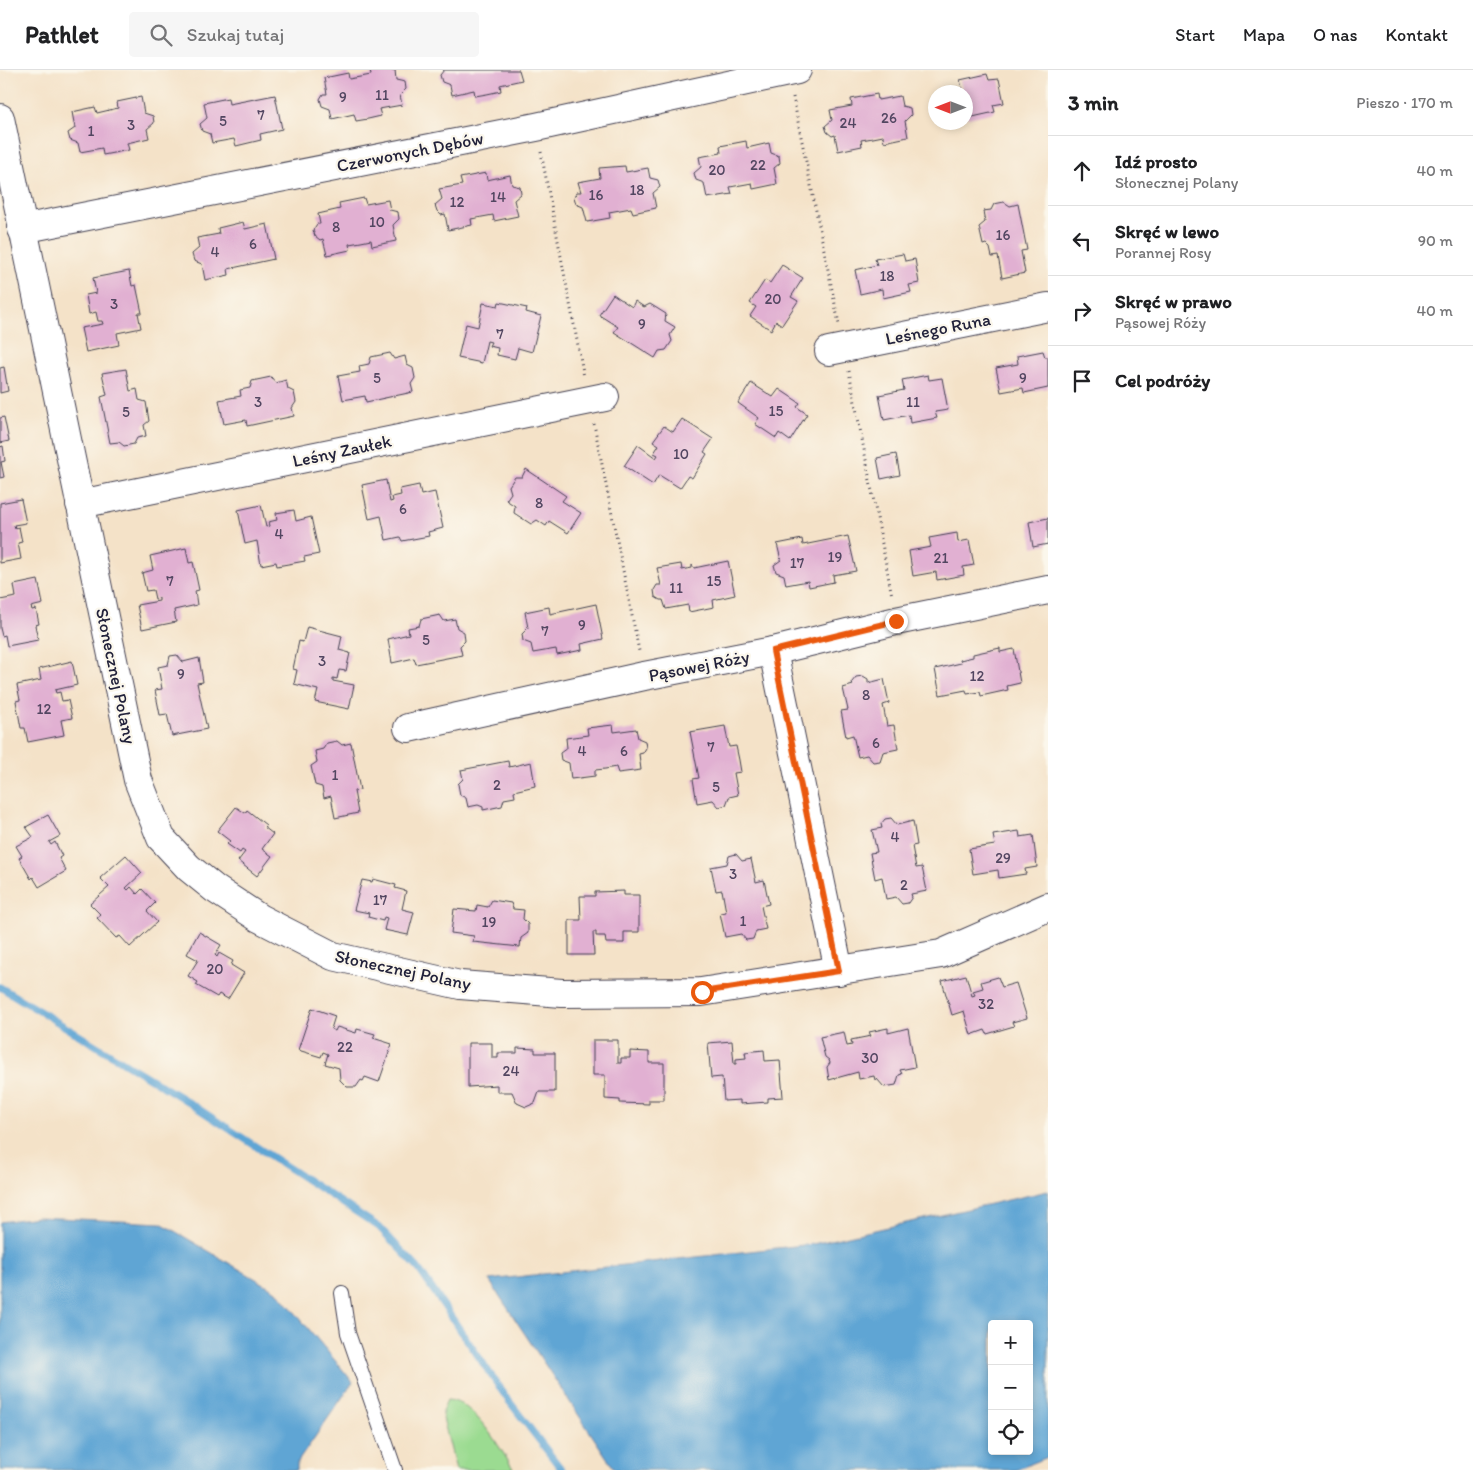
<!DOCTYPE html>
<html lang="pl">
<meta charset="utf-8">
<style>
body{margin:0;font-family:Itim,sans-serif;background:#f6f6f6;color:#202124}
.controls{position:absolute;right:15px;bottom:15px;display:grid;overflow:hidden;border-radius:5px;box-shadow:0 2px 8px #0003}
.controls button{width:45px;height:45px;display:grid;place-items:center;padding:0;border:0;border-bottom:1px solid #e0e0e0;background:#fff;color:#202124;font:25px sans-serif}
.compass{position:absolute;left:928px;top:15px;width:45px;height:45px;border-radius:50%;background:#fff;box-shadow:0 2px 8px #0003;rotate:270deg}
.stop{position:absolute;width:15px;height:15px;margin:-11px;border:4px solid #ea580c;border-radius:50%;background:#fff}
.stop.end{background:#ea580c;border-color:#fff;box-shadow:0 1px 5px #0008}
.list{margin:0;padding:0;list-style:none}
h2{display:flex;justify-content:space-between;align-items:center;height:65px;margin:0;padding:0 20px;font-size:21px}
h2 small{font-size:16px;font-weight:400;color:#757577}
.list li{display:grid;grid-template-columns:32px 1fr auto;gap:15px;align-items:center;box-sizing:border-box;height:70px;padding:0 20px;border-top:1px solid #e0e0e0}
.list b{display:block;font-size:19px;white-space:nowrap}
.list p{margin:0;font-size:16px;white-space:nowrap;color:#757577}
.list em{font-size:16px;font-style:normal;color:#757577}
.icon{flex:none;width:28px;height:28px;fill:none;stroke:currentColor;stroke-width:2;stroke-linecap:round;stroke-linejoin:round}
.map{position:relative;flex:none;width:1048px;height:1400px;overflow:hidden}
header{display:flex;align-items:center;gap:30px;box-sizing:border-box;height:70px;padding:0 25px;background:#fff;border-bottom:1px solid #e0e0e0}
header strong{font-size:24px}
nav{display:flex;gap:28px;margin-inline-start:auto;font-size:18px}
.search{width:350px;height:45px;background:#f6f6f6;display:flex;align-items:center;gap:12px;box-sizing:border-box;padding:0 18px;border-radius:5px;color:#757577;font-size:19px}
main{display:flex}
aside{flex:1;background:#fff}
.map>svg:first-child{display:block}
</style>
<header>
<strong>Pathlet</strong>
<div class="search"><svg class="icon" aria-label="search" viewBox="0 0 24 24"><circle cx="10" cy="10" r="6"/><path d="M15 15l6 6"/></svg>Szukaj tutaj</div>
<nav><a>Start</a><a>Mapa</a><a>O nas</a><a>Kontakt</a></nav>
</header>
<main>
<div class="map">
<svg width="1048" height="1400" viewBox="0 0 1048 1400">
<rect width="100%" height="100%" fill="#fbf7ec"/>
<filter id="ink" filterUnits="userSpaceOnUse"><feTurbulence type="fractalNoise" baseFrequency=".02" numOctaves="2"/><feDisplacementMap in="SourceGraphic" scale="10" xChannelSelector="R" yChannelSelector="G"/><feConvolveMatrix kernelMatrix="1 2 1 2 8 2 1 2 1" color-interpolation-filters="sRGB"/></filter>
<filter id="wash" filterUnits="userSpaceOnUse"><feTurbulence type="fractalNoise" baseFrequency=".0096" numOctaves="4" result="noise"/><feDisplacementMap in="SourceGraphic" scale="20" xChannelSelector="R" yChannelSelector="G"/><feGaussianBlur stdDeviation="1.12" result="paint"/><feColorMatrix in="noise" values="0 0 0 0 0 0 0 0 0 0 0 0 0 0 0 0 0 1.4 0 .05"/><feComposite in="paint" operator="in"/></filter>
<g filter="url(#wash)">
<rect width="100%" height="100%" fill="#f4e2c8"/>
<path fill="#9bdb91" stroke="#5e7e66" d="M447 1330C474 1330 500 1379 514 1400H456L443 1348V1339Z"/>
<g fill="#5ea5d4" stroke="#406488" fill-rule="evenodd">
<path d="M1048 1121V1387L1016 1400H615L489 1210 813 1174ZM992 1254H1029V1381H992Z"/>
<path d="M38 1147 161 1153 278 1222 353 1312 297 1393V1400H0V1152Z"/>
</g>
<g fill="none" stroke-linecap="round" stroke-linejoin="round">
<path stroke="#5ea5d4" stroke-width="7" d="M0 917 182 1028 379 1157 418 1198 506 1327 562 1400"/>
</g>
<g id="blocks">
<g fill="#e1b0d2">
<path d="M370 0H395L396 10 405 12 406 19 400 25 402 35 379 39 381 46 368 49 356 51 354 44 332 49 330 39 322 36 320 29 323 24H327L324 8 348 3 349 9 371 5Z"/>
<path d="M444 0H519L522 10 500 15 501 21 487 24 475 26 474 20 452 25 450 15 442 12 440 5Z"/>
<path d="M987 4 989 10 999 9 1004 33 993 35 995 42 968 48 966 42V22H942L962 18 960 10Z"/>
<path d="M877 24 878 30 900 26 902 36 910 38 911 45 905 51 908 67 884 72 883 66 873 68 861 70 862 76 838 81 835 65 832 66 827 62 825 56 832 50 830 40 852 36 851 29Z"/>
<path d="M275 25 282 59 260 64 261 70 236 76 234 69 212 73 210 64 202 61 200 54 207 48 204 33 228 28 229 34Z"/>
<path d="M141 27 144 43 153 46 154 53 147 59 149 68 127 73 129 80 103 85 102 78 80 82 78 73 70 70 68 63 75 58 72 42 95 37 97 43 118 38 117 32Z"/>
<path d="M746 71 747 78 769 73 771 83 779 86 780 93 774 98 777 114 753 119 752 113 730 117 732 124 707 128 704 113 696 110 694 103 701 97 699 87 721 83 720 76Z"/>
<path d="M625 96 626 102 648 98 650 108 658 110 660 117 653 123 656 138 633 143 631 138 609 142 610 148 587 152 583 137 576 134 574 127 577 122H581L578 112 600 108 599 98Z"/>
<path d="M486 103 487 110 510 105 512 115 520 117 521 124 514 130 518 146 494 151 493 145 471 149 472 155 448 160 445 144 441 145 437 141 435 135 442 129 439 119 462 115 460 108Z"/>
<path d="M364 128 366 134 388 130 390 140 398 142 399 149 393 155 396 171 372 176 371 170 361 172 349 174 350 180 327 185 323 169 320 170 315 166 313 160 317 154H320L318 144 340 139 339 133Z"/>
<path d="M1004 132 1010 136 1018 134 1027 180 1021 181 1025 203 1002 208 998 186 992 187 990 178 986 174 983 175 979 157 985 152 983 141 991 140 994 134Z"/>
<path d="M243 152 245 159 267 154 274 189 228 199 229 205 205 210 202 194 194 191 192 184 199 178 197 168 219 164 218 158Z"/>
<path d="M903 184 905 191 915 189 919 213 909 215 911 222 883 228 882 219 860 224 855 200 877 195 875 189Z"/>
<path d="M782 195 803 208 791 227 798 231 782 255 776 251 771 260 750 246 756 237 750 233 765 210 770 213Z"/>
<path d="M129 201 132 216 136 215 142 243H138L141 258 117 263 119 275 86 282 81 258 103 254 102 251H98L96 242 89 244 86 225 96 223 93 208Z"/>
<path d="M613 224 632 237 635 231 644 237 650 234 666 244 665 251 675 257 670 265 672 271 666 280 659 281 655 288 614 262 618 257 599 245Z"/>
<path d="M499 232 527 238 526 242 541 246 532 282 518 278 515 289 497 285 498 278 489 276 491 272 487 271 482 293 458 288 466 254 478 257 483 233 498 236Z"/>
<path d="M1043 281 1045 287H1048V318L1024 323 1023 318 1001 322 996 298 1018 294 1017 286Z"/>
<path d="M390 283 394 289 405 286 407 295 413 298 415 308 411 314 413 322 366 332 365 326 343 330 338 306 360 302 359 296 369 294 371 287Z"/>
<path d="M4 297 8 321 0 323V298Z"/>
<path d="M126 299 130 321 137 319 139 330 146 332 149 351 144 355 146 366 137 368 134 374 124 376 119 372 110 373 101 327 107 325 102 303Z"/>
<path d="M928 305 929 310 942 308 948 340 935 342 937 348 910 353 909 345 884 350 879 325 904 320 902 310Z"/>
<path d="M271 307 276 313 286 310 288 319 294 322 296 332 292 338 294 346 247 356 246 350 224 354 219 330 241 326 240 320 250 318 252 311Z"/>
<path d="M751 313 773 327 779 319 800 333 797 337 807 344 790 371 779 363 776 368 755 354 759 348 738 333Z"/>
<path d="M4 347 9 371 0 373V348Z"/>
<path d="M682 349 713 369 704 382 707 384 692 408 688 406 680 418 659 405 653 415 624 396 638 375 656 388 658 385 654 383 659 375 653 371 664 356 673 362Z"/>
<path d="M3 376 5 391 1 392 4 407 0 408V377Z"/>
<path d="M896 384 900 405 881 409 877 388Z"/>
<path d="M526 399 566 426 562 431 581 443 568 463 549 451 546 456 537 450 531 454 514 443 515 436 506 430 511 423 509 416 515 407H522Z"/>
<path d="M386 410 390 432 393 431 392 427 401 425 400 419 419 415 421 425 435 422 443 458 428 462 429 466 402 471 400 467 386 470 381 446 369 449 362 415Z"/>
<path d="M21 429 26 453 14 455 15 458 19 457 22 472 18 473 21 489 0 493V433Z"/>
<path d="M261 435 266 457 269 456 268 452 277 450 276 443 294 440 296 451 311 447 319 484 304 487 305 491 277 496 276 492 261 495 257 471 245 474 238 440Z"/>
<path d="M1048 448V474L1033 477 1029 452Z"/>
<path d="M957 463 958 472 969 470 974 495 963 497 964 505 937 510 936 502 913 506 909 481 931 477 929 468Z"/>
<path d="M848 466 856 501 833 505 834 512 809 517 808 511 786 515 784 505 776 502 774 495 781 490 777 474 802 469 803 475Z"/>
<path d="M186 478 189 493 193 492 199 520 195 521 197 535 174 540 176 552 142 559 137 535 159 531V528L155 529 153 520 146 521 142 503 153 500 150 486Z"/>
<path d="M728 491 735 525 713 530 714 537 689 542 688 535 666 539 663 530H660L655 527 654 520 657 515H661L657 498 681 494 682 500 692 498V495L694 498Z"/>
<path d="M38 510 43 534 31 537 32 540 36 539 39 554 35 555 38 570 7 576 5 565 2 566 0 558V530L16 527 14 515Z"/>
<path d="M596 534 603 569 581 574 582 580 557 585 556 579 533 583 531 574 523 571 522 564 528 558 525 542 549 537 550 544Z"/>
<path d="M440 545 444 551 455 549 457 558 464 562 465 571 460 576 462 585 416 594 414 588 392 593 388 569 409 564 408 558 419 556 421 549Z"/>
<path d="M307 557 342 566 339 580 350 583 346 601 339 600 337 609 333 608V611L354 615 349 639 315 632 318 620 294 614 297 600 293 599 299 571 303 572Z"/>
<path d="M1000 578V582L1014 579 1020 613 1007 616 1008 620 981 626 980 622 967 624 966 620 940 625 935 599 961 593 960 590 973 587V584Z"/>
<path d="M177 585 183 592 199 588 203 612 197 613 207 659 172 666 167 644 160 645 155 620 162 619 158 597 168 595 170 586Z"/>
<path d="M72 591 77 615 55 620 56 623 60 622 62 631 68 630 72 648 61 650 64 665 28 672 25 658H21L16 631 20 630 17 615 41 610 39 599Z"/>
<path d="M863 606 868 609V613L884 609 889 633 883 635 887 656 894 655 898 679 883 682 880 691 873 692 867 685 858 687 853 665 846 667 841 641 848 640 843 618 853 615 852 612 856 607Z"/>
<path d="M613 655 614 662 636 659 638 668 645 671 646 678 643 683 639 684 641 700 618 703 616 697 605 699 595 700V706L571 709 569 693 561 690 560 683 567 678 566 668 588 665 587 658Z"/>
<path d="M725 656 729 677 736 676 739 690 741 702 734 703 738 725 729 727 726 735 719 737 713 730 697 733 693 709 699 708 690 662Z"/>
<path d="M337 671 342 675 351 673 360 720 354 721 358 743 335 748 331 726 324 728 322 717 315 715 311 696 317 692 315 681 323 679 327 673Z"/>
<path d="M508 691 509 697 531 692 535 716 514 721 515 727 504 729 502 736 483 740V737L478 735 468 737 466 728 460 725 458 714 463 709 461 700Z"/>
<path d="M236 737 245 743 247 740 266 755 264 757 273 764 262 779 272 786 257 806 238 791 245 782 242 780 240 783 227 774 230 771 217 761Z"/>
<path d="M48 745 60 766 49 772 51 775 55 772 62 786 59 788 66 801 39 817 33 807 31 809 19 788 22 786 16 776 33 767 26 757Z"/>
<path d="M891 748 897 755 913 751 917 775 912 776 916 798 922 797 927 821 911 824 912 827 908 833 902 834 896 827 886 829 882 807 875 809 870 783 877 782 872 760 882 758 881 754 885 749Z"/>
<path d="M1019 761 1020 767 1033 765 1037 797 1025 799 1026 804 999 808 998 800 973 804 969 779 995 775 993 765Z"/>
<path d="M736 784 742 791 751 789 756 812 764 810 769 834 761 836 766 859 756 861 753 869 746 870 741 864 725 867 720 843 726 842 722 820 716 821 711 797 727 794 729 786Z"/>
<path d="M126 785 142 803 126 818 128 820 131 817 137 824 142 819 155 833 147 841 157 852 130 877 120 866 116 868 97 848 101 845 90 834 109 817 100 808Z"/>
<path d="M373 809 396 815 395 818 406 821 402 839 414 842 408 865 384 860 387 848 384 847 383 851 368 847 369 843 354 840 362 810 372 812Z"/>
<path d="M624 821V825H639V862H624V873H606L605 866H596V862H593L594 885H569V850H581L580 826H595V822Z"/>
<path d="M492 830 511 833 513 839 524 840 523 849 528 854V863L521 868 520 877 473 872 474 866 451 863 454 839 476 841 477 835 488 837Z"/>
<path d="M199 862 221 875 215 885 217 887 219 883 233 891 231 895 244 903 228 929 219 924 217 927 196 915 198 912 188 906 198 890 187 884Z"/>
<path d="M966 905 972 926 975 925 973 921 983 918 981 912 998 907 1002 917 1016 913 1027 948 1012 952 1014 956 987 964 985 960 971 965 964 941 952 945 942 911Z"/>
<path d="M312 938 335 946 331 959 335 961 337 957 356 963 357 959 375 964 373 968 392 974 379 1012 365 1007 363 1011 361 1010 356 1017H347L340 1010 339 998 325 994 328 984 323 982 321 987 298 980Z"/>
<path d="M888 958V963L908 958 915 997 900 1000 902 1004 899 1005 896 1015 884 1017 877 1009 875 1010 874 1006 859 1009 858 1002 829 1010 827 997 830 993 829 990 825 987 820 967 844 962 847 976 852 975 851 970 871 966 869 962Z"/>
<path d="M593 970H618V993H621V988H630V981L649 982V993H664V1030H649V1034L620 1033V1030L605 1029V1005H593Z"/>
<path d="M732 971 734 994H736V989L746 988 745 982 764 980 765 991 780 990 783 1027 768 1028V1032L740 1034V1030L724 1031 722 1007 711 1008 708 973Z"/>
<path d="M468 973H492V988H498V983H517V978L535 979V983H555V1022H539L535 1033 526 1037 517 1033 512 1022H497V1015L468 1017Z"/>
</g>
</g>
</g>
<g filter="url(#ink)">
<use href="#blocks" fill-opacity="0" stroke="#423f50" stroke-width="1"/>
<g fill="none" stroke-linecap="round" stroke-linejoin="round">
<defs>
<path id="service" d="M342 1223 348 1263 395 1400"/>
<g id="minor">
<path d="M0 48 138 710 161 768 189 798 215 819 259 848 333 886 460 915 562 923 701 922 941 884 1048 837"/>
<path d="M22 159 536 57 797 0"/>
<path d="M829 281 1048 237"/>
<path d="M80 434 605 327"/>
<path d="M773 581 839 901"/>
<path d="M408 658 644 606 773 581 896 551 1048 520"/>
</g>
</defs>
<use href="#service" stroke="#423f50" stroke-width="16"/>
<use href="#minor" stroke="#423f50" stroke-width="30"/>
<g stroke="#423f50" stroke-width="3" stroke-dasharray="1 4" stroke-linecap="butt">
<path d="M793 27 839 254"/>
<path d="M541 82 584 307"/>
<path d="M849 301 892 526"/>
<path d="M594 354 639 581"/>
</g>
<use href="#service" stroke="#fff" stroke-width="14"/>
<use href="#minor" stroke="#fff" stroke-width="28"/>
</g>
</g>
<g fill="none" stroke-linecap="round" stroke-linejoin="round" filter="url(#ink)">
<path stroke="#ea580c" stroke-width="6" d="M702 922 839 901 773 581 896 551"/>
</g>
<g text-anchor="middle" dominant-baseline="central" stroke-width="4.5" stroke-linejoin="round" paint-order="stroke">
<g font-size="15" fill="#524661">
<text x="382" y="25">11</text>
<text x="343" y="27">9</text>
<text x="261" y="45">7</text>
<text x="889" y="48">26</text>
<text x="223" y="51">5</text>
<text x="848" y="53">24</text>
<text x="131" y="55">3</text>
<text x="91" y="61">1</text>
<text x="758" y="95">22</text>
<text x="717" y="100">20</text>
<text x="637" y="120">18</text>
<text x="596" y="125">16</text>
<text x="498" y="127">14</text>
<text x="457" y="132">12</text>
<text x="377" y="152">10</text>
<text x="336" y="157">8</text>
<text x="1003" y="165">16</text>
<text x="253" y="174">6</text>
<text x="215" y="182">4</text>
<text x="887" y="206">18</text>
<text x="773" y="229">20</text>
<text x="114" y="234">3</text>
<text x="642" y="254">9</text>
<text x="500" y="264">7</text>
<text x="377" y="308">5</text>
<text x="1023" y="308">9</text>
<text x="258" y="332">3</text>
<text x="913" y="332">11</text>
<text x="776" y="341">15</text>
<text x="126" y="342">5</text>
<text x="681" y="384">10</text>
<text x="539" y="433">8</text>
<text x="403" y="439">6</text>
<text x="279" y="464">4</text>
<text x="835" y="487">19</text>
<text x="941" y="488">21</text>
<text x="797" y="493">17</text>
<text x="170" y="511">7</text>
<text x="714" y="511">15</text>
<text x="676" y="518">11</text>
<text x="582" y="555">9</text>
<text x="545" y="561">7</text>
<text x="426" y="570">5</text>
<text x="322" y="591">3</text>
<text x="181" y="604">9</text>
<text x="977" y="606">12</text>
<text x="866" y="625">8</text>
<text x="44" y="639">12</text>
<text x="876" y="673">6</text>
<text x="711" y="677">7</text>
<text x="582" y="681">4</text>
<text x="624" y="681">6</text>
<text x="335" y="705">1</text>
<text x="497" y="715">2</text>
<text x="716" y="717">5</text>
<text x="895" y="767">4</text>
<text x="1003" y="788">29</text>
<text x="733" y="804">3</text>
<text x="904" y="815">2</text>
<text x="380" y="830">17</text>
<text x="743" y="851">1</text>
<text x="489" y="852">19</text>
<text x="215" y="899">20</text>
<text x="986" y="934">32</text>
<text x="345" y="977">22</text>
<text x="870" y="988">30</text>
<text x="511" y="1001">24</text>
</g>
<g font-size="18" fill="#22223b" stroke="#fbf7ec">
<text transform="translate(410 82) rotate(-11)">Czerwonych Dębów</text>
<text transform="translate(938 259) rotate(-11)">Leśnego Runa</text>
<text transform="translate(342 381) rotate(-12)">Leśny Zaułek</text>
<text transform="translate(699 596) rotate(-11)">Pąsowej Róży</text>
<text transform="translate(116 606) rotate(78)">Słonecznej Polany</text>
<text transform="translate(403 900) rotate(12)">Słonecznej Polany</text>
</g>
</g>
</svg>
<div class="controls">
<button>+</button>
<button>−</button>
<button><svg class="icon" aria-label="locate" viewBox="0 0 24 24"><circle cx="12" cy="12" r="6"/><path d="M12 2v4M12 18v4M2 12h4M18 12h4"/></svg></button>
</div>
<svg class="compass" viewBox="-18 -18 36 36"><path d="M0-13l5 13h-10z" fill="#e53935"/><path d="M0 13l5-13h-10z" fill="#757577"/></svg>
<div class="stop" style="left:702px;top:922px"></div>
<div class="stop end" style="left:896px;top:551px"></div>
</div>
<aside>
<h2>3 min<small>Pieszo · 170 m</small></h2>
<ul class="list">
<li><svg class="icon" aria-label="ahead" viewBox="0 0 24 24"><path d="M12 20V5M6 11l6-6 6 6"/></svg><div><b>Idź prosto</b><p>Słonecznej Polany</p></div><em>40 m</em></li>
<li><svg class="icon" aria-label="left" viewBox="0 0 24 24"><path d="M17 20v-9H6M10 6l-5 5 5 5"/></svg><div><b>Skręć w lewo</b><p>Porannej Rosy</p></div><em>90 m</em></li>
<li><svg class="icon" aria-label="right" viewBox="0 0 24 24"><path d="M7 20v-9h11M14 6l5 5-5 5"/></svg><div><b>Skręć w prawo</b><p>Pąsowej Róży</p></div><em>40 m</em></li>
<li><svg class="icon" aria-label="arrive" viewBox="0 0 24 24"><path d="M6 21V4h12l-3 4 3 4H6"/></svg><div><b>Cel podróży</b></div></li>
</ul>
</aside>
</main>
